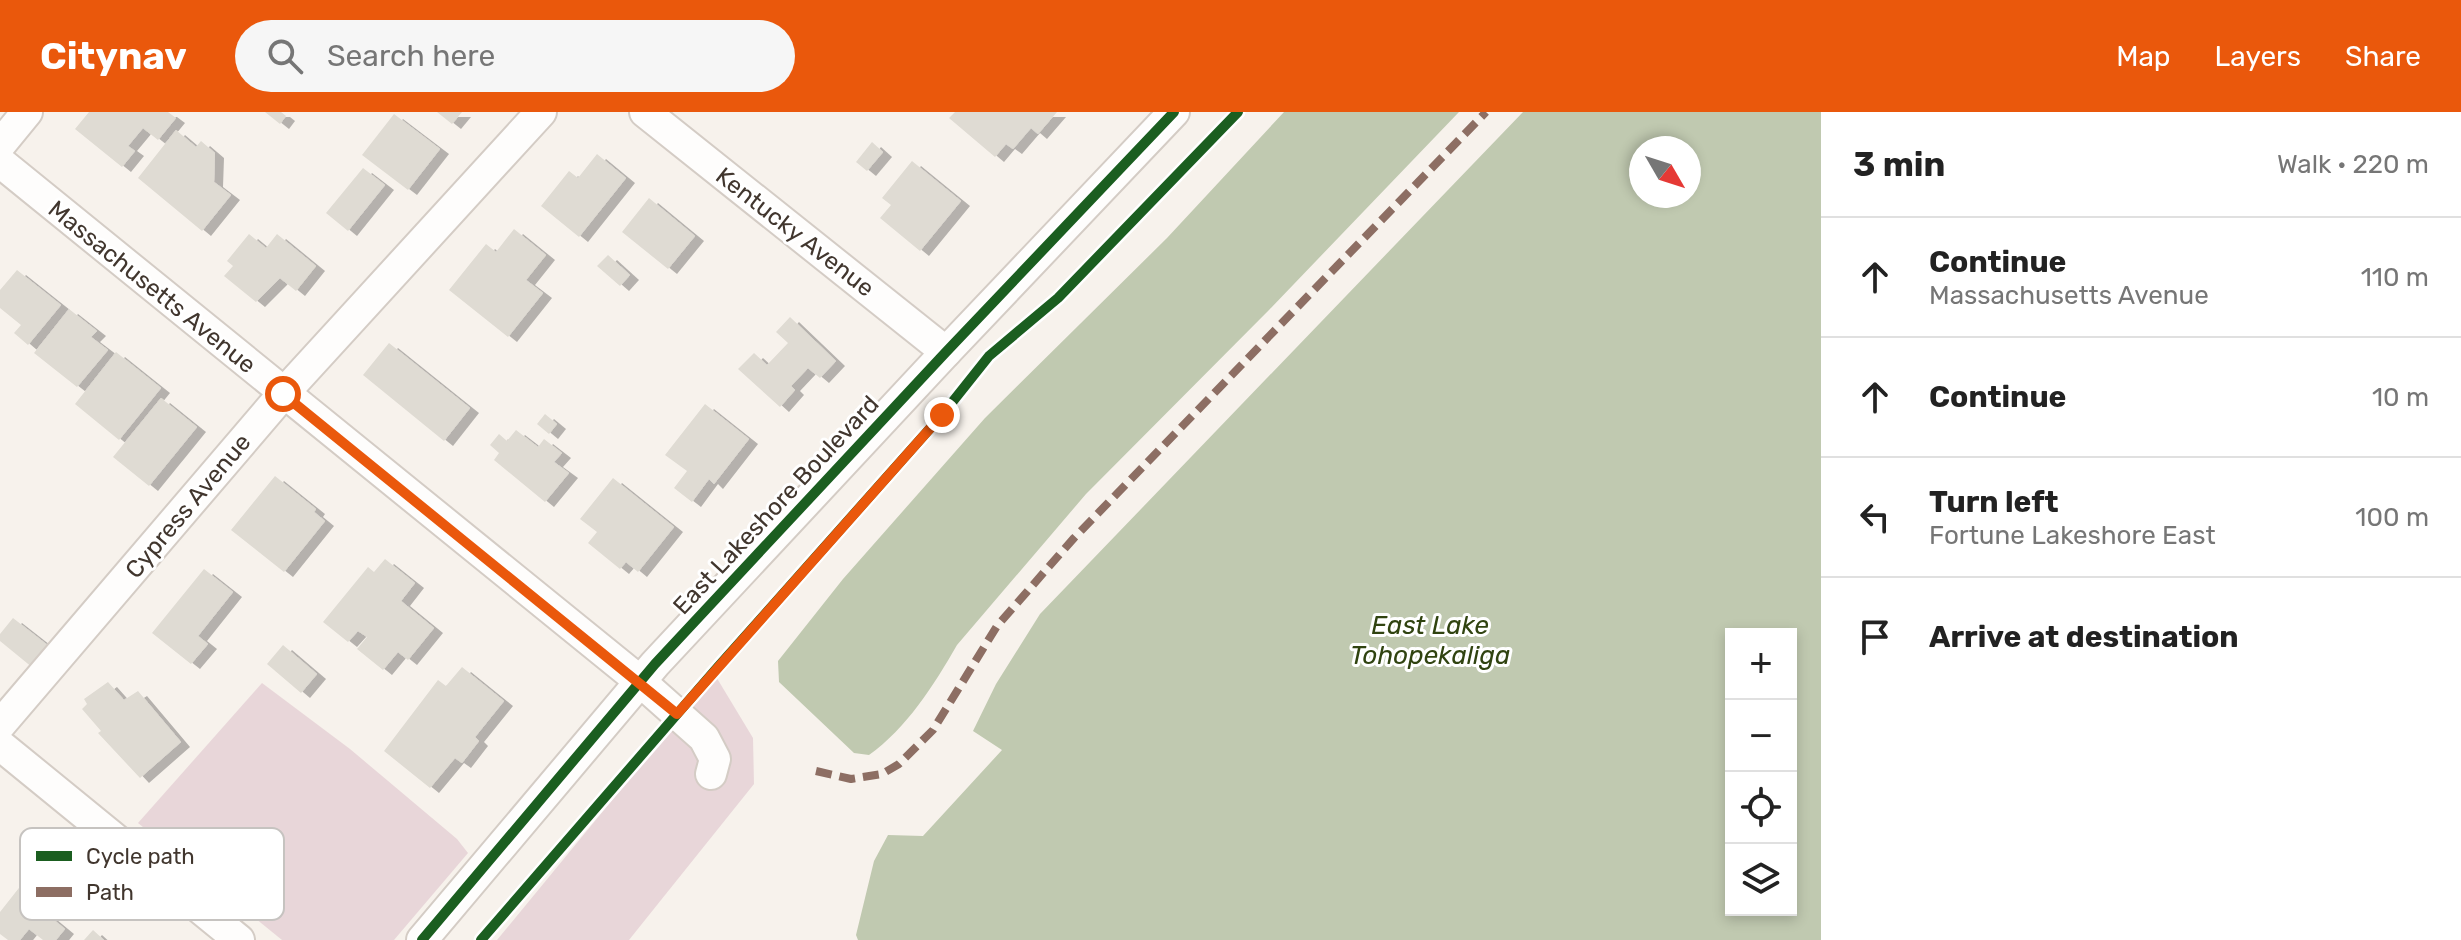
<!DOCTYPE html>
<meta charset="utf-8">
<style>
body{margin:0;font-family:Rubik,sans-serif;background:#f6f6f6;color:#222}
.controls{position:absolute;right:24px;bottom:24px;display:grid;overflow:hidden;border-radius:0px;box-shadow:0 4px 12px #0003}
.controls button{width:72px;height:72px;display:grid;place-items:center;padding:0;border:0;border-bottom:2px solid #e0e0e0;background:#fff;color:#222;font:40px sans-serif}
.compass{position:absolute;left:1629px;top:24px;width:72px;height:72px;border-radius:50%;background:#fff;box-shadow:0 4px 12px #0003;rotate:129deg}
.stop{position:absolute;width:24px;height:24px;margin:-18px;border:6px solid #ea580c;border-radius:50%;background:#fff}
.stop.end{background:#ea580c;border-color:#fff;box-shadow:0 2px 8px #0008}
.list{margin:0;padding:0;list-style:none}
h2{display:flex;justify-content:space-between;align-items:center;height:104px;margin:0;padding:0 32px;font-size:34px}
h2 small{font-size:26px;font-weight:400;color:#767676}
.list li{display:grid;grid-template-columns:52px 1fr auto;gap:24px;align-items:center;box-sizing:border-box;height:120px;padding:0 32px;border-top:2px solid #e0e0e0}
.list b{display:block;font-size:30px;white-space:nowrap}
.list p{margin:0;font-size:26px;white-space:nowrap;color:#767676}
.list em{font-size:26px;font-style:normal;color:#767676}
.icon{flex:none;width:44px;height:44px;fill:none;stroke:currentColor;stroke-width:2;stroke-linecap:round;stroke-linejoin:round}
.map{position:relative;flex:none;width:1821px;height:828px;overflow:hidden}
header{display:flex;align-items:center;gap:48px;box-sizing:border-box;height:112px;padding:0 40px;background:#ea580c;color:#fff}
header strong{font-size:38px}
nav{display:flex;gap:44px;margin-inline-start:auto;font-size:28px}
.search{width:560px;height:72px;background:#f6f6f6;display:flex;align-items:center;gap:20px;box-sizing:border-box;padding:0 28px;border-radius:44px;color:#767676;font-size:30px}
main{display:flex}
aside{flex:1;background:#fff}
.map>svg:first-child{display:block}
</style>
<header>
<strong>Citynav</strong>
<div class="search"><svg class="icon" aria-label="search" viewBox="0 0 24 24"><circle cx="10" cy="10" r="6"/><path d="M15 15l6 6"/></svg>Search here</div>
<nav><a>Map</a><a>Layers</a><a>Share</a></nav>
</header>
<main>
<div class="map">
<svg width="1821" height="828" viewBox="0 0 1821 828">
<defs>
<filter id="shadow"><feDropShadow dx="9" dy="5" stdDeviation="0" flood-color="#0004"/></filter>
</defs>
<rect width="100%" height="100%" fill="#f7f2ec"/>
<g fill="#e8d6d9">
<path d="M715 563 753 626 754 672 629 828H497Z"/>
<path d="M262 571 350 637 457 727 468 741 394 828H282L138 711Z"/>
</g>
<g fill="#c0c9b0" fill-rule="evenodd">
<path d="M1284 0H1459L1269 198 1086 382 957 533C934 573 906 617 869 643L854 641 779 570 778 549 843 467 985 306 1167 126Z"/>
<path d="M1523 0H1821V828H858L856 823 874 749 888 723 923 724 1002 638 973 619 996 572 1040 502ZM1641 36H1689V84H1641ZM1731 522H1791V798H1731Z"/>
</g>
<g fill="#dfdbd3" filter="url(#shadow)">
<path d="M89 0H168L176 6 158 28 143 16 128 34 135 39 122 55 75 17Z"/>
<path d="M265 0H281L286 4 280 12Z"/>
<path d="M437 0H462L452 12Z"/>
<path d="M955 0H1057L1038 22 1031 16 1013 37 1006 32 995 45 949 6Z"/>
<path d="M394 2 440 37 408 78 362 43Z"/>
<path d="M176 18 196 35 201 29 215 41 214 70 231 83 202 119 138 66Z"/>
<path d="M872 30 883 40 867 59 856 50Z"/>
<path d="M597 42 626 66 579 125 541 94 569 59 578 66Z"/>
<path d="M912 49 961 89 920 139 880 106 891 93 882 86Z"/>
<path d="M363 56 385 73 348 119 326 101Z"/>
<path d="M649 86 695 124 668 157 622 120Z"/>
<path d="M514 117 546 143 526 168 543 181 508 225 449 178 486 132 496 140Z"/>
<path d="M249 122 266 136 277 122 316 154 296 179 280 166 256 190 224 164 233 154 227 149Z"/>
<path d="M608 143 630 163 620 174 597 154Z"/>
<path d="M17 158 61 193 28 233 14 221 21 213 0 196V178Z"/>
<path d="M69 197 97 219 91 225 108 238 77 275 34 241Z"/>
<path d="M790 205 836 249 820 266 808 256 791 274 795 278 780 295 738 257 754 241 767 253 788 231 776 220Z"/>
<path d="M389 231 470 296 444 329 363 263Z"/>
<path d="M116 240 161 276 119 328 75 292Z"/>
<path d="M161 286 197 315 149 374 113 345Z"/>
<path d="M705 292 749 327 714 372 709 367 692 390 674 376 687 359 665 343Z"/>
<path d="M545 302 557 312 549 322 537 312Z"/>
<path d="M516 318 538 335 544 327 562 341 554 350 569 361 545 390 494 348 499 341 490 333 499 322 507 329Z"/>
<path d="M275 364 316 397 314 400 325 409 284 460 231 418Z"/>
<path d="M613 366 674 415 638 460 626 450 620 457 588 431 597 420 580 407Z"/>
<path d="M385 447 415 471 401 489 434 516 408 548 398 540 383 558 357 537 367 525 358 519 348 530 323 510 368 455 374 460Z"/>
<path d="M204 457 233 480 198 524 208 532 191 552 152 521Z"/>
<path d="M13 506 50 535 33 556 0 529V522Z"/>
<path d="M283 533 317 562 301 581 267 552Z"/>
<path d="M462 555 504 589 475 625 479 629 462 651 455 646 430 676 384 639 438 568 446 574Z"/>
<path d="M108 570 124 588 138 579 181 630 140 666 98 621 101 619 82 597 87 592 84 587Z"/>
<path d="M37 753 55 767 36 793 65 817 56 828H43L29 817 20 828H8L0 822V800Z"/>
<path d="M93 818 104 828H84Z"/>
</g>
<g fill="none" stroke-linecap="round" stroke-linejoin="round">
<defs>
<g id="minor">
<path d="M645 0 946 240"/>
<path d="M0 33 27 0"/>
<path d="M0 50 641 570 704 626 715 647 711 662"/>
<path d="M0 613 283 282 541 0"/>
<path d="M0 633 239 828"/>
<path d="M422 828 655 552 946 240 1174 0"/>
</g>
</defs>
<use href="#minor" stroke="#d4ccc5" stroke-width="34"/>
<use href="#minor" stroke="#fefdfc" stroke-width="30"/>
<path stroke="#8d6e63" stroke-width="8" stroke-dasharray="16 8" stroke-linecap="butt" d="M816 659 851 667 882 662 899 652 933 618 997 514 1074 426 1486 0"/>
<defs>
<g id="cycleway">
<path d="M422 828 655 552 946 240 1174 0"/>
<path d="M481 828 717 556 942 303 989 244 1058 186 1238 0"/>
</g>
</defs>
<use href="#cycleway" stroke="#fff" stroke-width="15"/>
<use href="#cycleway" stroke="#1b5e20" stroke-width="10"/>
</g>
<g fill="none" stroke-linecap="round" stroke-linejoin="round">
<path stroke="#ea580c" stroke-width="10" d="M283 282 677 602 942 303"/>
</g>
<g text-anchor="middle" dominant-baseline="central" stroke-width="6" stroke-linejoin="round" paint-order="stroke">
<g font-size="24" fill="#41362e" stroke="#fff">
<text transform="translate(795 120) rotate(38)">Kentucky Avenue</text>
<text transform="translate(152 175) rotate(39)">Massachusetts Avenue</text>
<text transform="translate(776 393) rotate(-47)">East Lakeshore Boulevard</text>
<text transform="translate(188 394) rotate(-50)">Cypress Avenue</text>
</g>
<g font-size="26" font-style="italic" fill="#304310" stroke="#fff">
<text x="1430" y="513">East Lake<tspan x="1430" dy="30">Tohopekaliga</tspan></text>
</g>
</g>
<rect x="20" y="716" width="264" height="92" rx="12" fill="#fff" stroke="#c6c3c0" stroke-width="2"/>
<rect x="36" y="739" width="36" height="10" fill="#1b5e20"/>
<rect x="36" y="775" width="36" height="10" fill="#8d6e63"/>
<g font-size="22" fill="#41362e">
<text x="86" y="752">Cycle path</text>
<text x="86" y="788">Path</text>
</g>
</svg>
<div class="controls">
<button>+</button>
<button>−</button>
<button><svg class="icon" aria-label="locate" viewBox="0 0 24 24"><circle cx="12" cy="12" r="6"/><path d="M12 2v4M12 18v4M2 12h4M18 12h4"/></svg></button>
<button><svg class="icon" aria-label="layers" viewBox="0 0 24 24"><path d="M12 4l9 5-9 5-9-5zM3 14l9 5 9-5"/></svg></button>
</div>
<svg class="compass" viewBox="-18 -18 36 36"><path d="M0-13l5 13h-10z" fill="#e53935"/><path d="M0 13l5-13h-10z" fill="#767676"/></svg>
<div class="stop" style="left:283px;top:282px"></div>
<div class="stop end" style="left:942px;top:303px"></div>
</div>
<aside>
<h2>3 min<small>Walk · 220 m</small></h2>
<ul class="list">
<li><svg class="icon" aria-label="ahead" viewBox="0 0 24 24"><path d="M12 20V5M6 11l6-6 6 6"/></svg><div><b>Continue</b><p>Massachusetts Avenue</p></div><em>110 m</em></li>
<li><svg class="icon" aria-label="ahead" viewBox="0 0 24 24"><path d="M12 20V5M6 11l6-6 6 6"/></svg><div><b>Continue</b></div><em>10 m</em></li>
<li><svg class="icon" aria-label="left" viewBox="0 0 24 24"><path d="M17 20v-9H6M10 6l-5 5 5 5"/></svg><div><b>Turn left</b><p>Fortune Lakeshore East</p></div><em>100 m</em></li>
<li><svg class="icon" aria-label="arrive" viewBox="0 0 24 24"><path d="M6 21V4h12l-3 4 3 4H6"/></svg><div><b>Arrive at destination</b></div></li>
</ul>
</aside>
</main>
